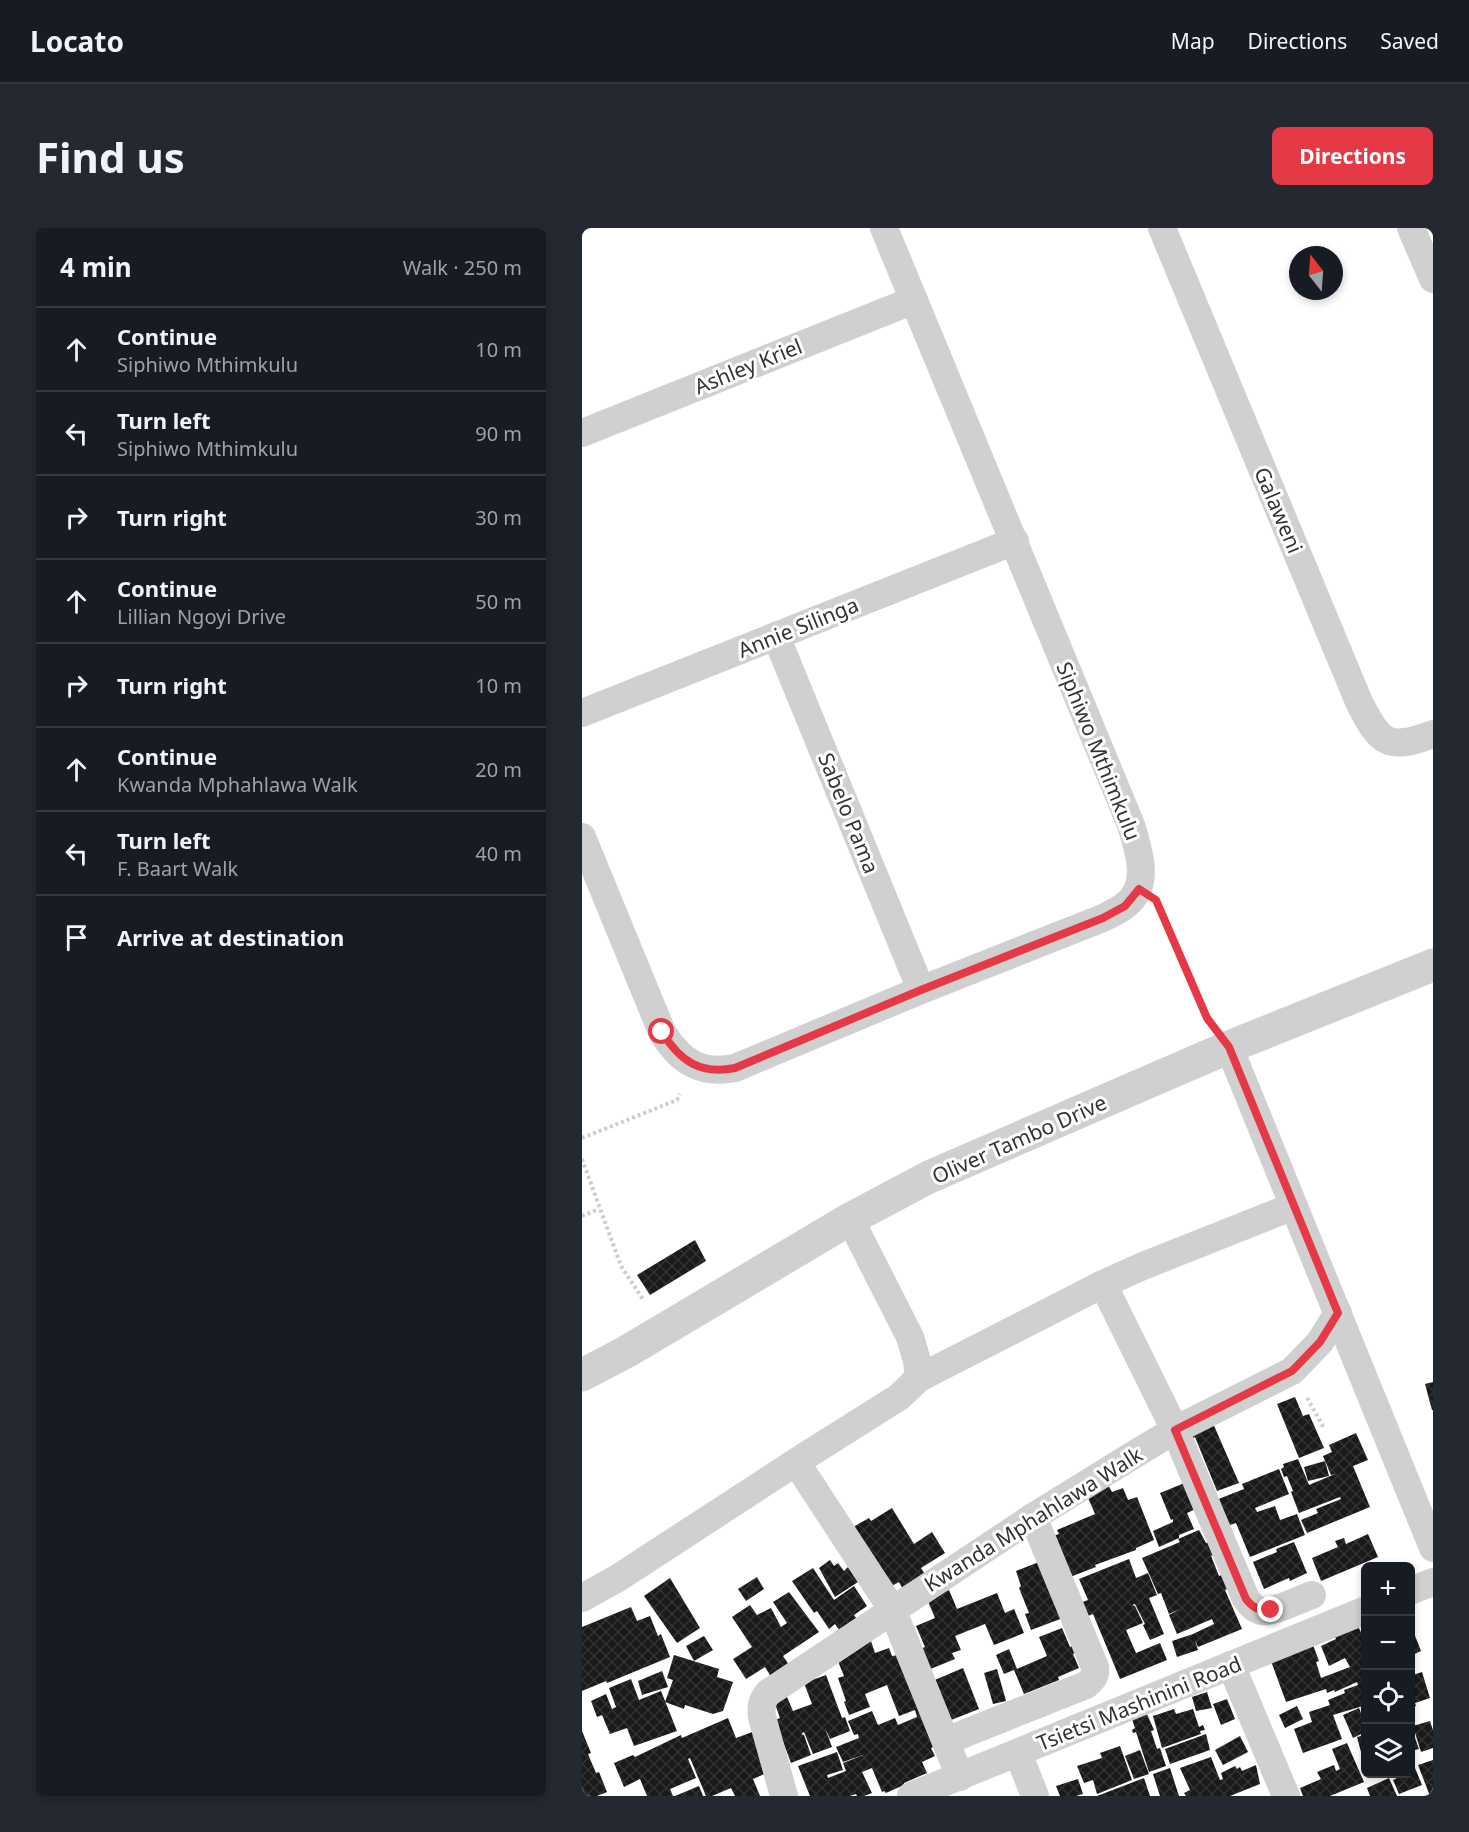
<!DOCTYPE html>
<meta charset="utf-8">
<style>
body{margin:0;font-family:"Noto Sans",sans-serif;background:#242831;color:#f1f3f6}
.controls{position:absolute;right:18px;bottom:18px;display:grid;overflow:hidden;border-radius:9px;box-shadow:0 3px 9px #0003}
.controls button{width:54px;height:54px;display:grid;place-items:center;padding:0;border:0;border-bottom:2px solid #363941;background:#171b24;color:#f1f3f6;font:30px sans-serif}
.compass{position:absolute;left:707px;top:18px;width:54px;height:54px;border-radius:50%;background:#171b24;box-shadow:0 3px 9px #0003;rotate:343deg}
.stop{position:absolute;width:18px;height:18px;margin:-14px;border:4px solid #e63946;border-radius:50%;background:#fff}
.stop.end{background:#e63946;border-color:#fff;box-shadow:0 2px 6px #0008}
.list{margin:0;padding:0;list-style:none}
h2{display:flex;justify-content:space-between;align-items:center;height:78px;margin:0;padding:0 24px;font-size:26px}
h2 small{font-size:20px;font-weight:400;color:#9ea1a6}
.list li{display:grid;grid-template-columns:39px 1fr auto;gap:18px;align-items:center;box-sizing:border-box;height:84px;padding:0 24px;border-top:2px solid #363941}
.list b{display:block;font-size:22px;white-space:nowrap}
.list p{margin:0;font-size:20px;white-space:nowrap;color:#9ea1a6}
.list em{font-size:20px;font-style:normal;color:#9ea1a6}
.icon{flex:none;width:33px;height:33px;fill:none;stroke:currentColor;stroke-width:2;stroke-linecap:round;stroke-linejoin:round}
.map{position:relative;flex:none;width:851px;height:1568px;overflow:hidden;border-radius:9px}
header{display:flex;align-items:center;gap:36px;box-sizing:border-box;height:84px;padding:0 30px;background:#171b24;border-bottom:2px solid #363941}
header strong{font-size:28px}
nav{display:flex;gap:33px;margin-inline-start:auto;font-size:21px}
.intro{display:flex;align-items:center;justify-content:space-between;box-sizing:border-box;height:144px;padding:0 36px}
h1{margin:0;font-size:42px}
.button{padding:15px 27px;border-radius:9px;background:#e63946;color:#fff;font-size:21px;font-weight:700}
main{display:flex;gap:36px;padding:0 36px}
aside{flex:1;background:#171b24;border-radius:9px;box-shadow:0 3px 9px #0003}
.map>svg:first-child{display:block}
</style>
<header>
<strong>Locato</strong>
<nav><a>Map</a><a>Directions</a><a>Saved</a></nav>
</header>
<div class="intro"><h1>Find us</h1><a class="button">Directions</a></div>
<main>
<aside>
<h2>4 min<small>Walk · 250 m</small></h2>
<ul class="list">
<li><svg class="icon" aria-label="ahead" viewBox="0 0 24 24"><path d="M12 20V5M6 11l6-6 6 6"/></svg><div><b>Continue</b><p>Siphiwo Mthimkulu</p></div><em>10 m</em></li>
<li><svg class="icon" aria-label="left" viewBox="0 0 24 24"><path d="M17 20v-9H6M10 6l-5 5 5 5"/></svg><div><b>Turn left</b><p>Siphiwo Mthimkulu</p></div><em>90 m</em></li>
<li><svg class="icon" aria-label="right" viewBox="0 0 24 24"><path d="M7 20v-9h11M14 6l5 5-5 5"/></svg><div><b>Turn right</b></div><em>30 m</em></li>
<li><svg class="icon" aria-label="ahead" viewBox="0 0 24 24"><path d="M12 20V5M6 11l6-6 6 6"/></svg><div><b>Continue</b><p>Lillian Ngoyi Drive</p></div><em>50 m</em></li>
<li><svg class="icon" aria-label="right" viewBox="0 0 24 24"><path d="M7 20v-9h11M14 6l5 5-5 5"/></svg><div><b>Turn right</b></div><em>10 m</em></li>
<li><svg class="icon" aria-label="ahead" viewBox="0 0 24 24"><path d="M12 20V5M6 11l6-6 6 6"/></svg><div><b>Continue</b><p>Kwanda Mphahlawa Walk</p></div><em>20 m</em></li>
<li><svg class="icon" aria-label="left" viewBox="0 0 24 24"><path d="M17 20v-9H6M10 6l-5 5 5 5"/></svg><div><b>Turn left</b><p>F. Baart Walk</p></div><em>40 m</em></li>
<li><svg class="icon" aria-label="arrive" viewBox="0 0 24 24"><path d="M6 21V4h12l-3 4 3 4H6"/></svg><div><b>Arrive at destination</b></div></li>
</ul>
</aside>
<div class="map">
<svg width="851" height="1568" viewBox="0 0 851 1568">
<defs>
<pattern id="building-cross-hatch" width="8" height="8" patternUnits="userSpaceOnUse" patternTransform="scale(1.5)"><rect width="8" height="8" fill="#1a1a1a"/><path d="M0 0l8 8M0 8l8-8" fill="none" stroke="#333"/></pattern>
</defs>
<rect width="100%" height="100%" fill="#fff"/>
<g fill="url(#building-cross-hatch)">
<path d="M113 1012 124 1033 68 1067 55 1047Z"/>
<path d="M851 1154V1182H850L843 1156Z"/>
<path d="M713 1169 721 1188 727 1186 742 1220 717 1230 695 1176Z"/>
<path d="M630 1193 657 1255 635 1263 613 1209 611 1210 607 1202Z"/>
<path d="M774 1205 786 1232 771 1238 788 1279 725 1305 719 1292 736 1285 734 1281 759 1271 758 1269 717 1285 709 1264 711 1263 705 1248 702 1249 699 1241 702 1239 701 1236 716 1231 728 1259 727 1257 753 1246 749 1247 741 1228 750 1224 747 1217Z"/>
<path d="M743 1233 747 1248 726 1253 722 1239Z"/>
<path d="M697 1241 707 1266 673 1280 675 1284 693 1278 698 1292 715 1286 723 1307 668 1329 654 1295 645 1298 634 1272 662 1261 660 1256Z"/>
<path d="M524 1253 530 1264 541 1260 546 1272 555 1269 572 1312 554 1320V1322L513 1337 514 1339 488 1349 471 1308 477 1306 475 1302 513 1286 504 1265Z"/>
<path d="M605 1254 616 1280 605 1285 612 1301 597 1307V1310L577 1319 571 1303 591 1294V1291L589 1292 578 1265Z"/>
<path d="M310 1280 332 1316 350 1304 363 1325 339 1340 344 1348 322 1363 317 1354 308 1359 264 1303 287 1290 289 1293Z"/>
<path d="M617 1302 624 1315 633 1312 638 1324 629 1328 637 1348 647 1344 653 1358 643 1362 660 1401 616 1419 613 1412 616 1422 595 1429 590 1413 611 1406 632 1396 630 1391 595 1406 587 1387 598 1381 587 1386 579 1365 576 1366 560 1330 598 1314 596 1311Z"/>
<path d="M786 1306 796 1329 739 1353 730 1330 756 1319 753 1313 762 1310 764 1316Z"/>
<path d="M712 1314 725 1345 708 1353 707 1350 682 1361 671 1334 695 1324 694 1321Z"/>
<path d="M547 1331 554 1350 566 1345 575 1367 567 1370 582 1406 568 1412 561 1397 563 1396 553 1376 550 1377 553 1378 561 1395 544 1402 554 1425 578 1415 585 1432 538 1451 511 1386 506 1388 498 1375 506 1372 497 1351Z"/>
<path d="M248 1332 252 1338 256 1335 262 1343 266 1339 276 1354 253 1369 237 1340Z"/>
<path d="M462 1332 481 1390 449 1402 443 1386 447 1385 437 1360 439 1358 434 1343Z"/>
<path d="M231 1340 252 1372 272 1358 285 1378 272 1387 277 1394 260 1406 253 1396 247 1401 235 1383 232 1385 210 1353Z"/>
<path d="M175 1349 182 1361 164 1373 156 1361Z"/>
<path d="M88 1350 118 1400 95 1415 62 1368Z"/>
<path d="M367 1362 375 1381 415 1365 423 1385 432 1381 442 1405 412 1417 403 1396 373 1408 379 1422 370 1425 373 1431 346 1442 338 1421 343 1419 334 1398 353 1390 345 1371Z"/>
<path d="M207 1364 237 1404 201 1428 209 1440 191 1452 183 1439 164 1451 151 1431 170 1419 150 1389 168 1377 175 1387 189 1380 199 1399 205 1395 191 1374Z"/>
<path d="M49 1379 55 1393 68 1388 76 1408 79 1406 88 1429 25 1455 24 1453 0 1463V1399Z"/>
<path d="M776 1398 783 1413V1484L781 1478 751 1487 760 1511 721 1525 712 1501 730 1494 727 1484 748 1477 746 1472 763 1465 762 1462 776 1457 775 1454 753 1464 752 1462 745 1465 744 1461 704 1474 689 1433 731 1417 737 1433 734 1434 739 1450 768 1439 763 1430 747 1438 739 1418 754 1411 753 1409Z"/>
<path d="M480 1400 488 1419 492 1417 495 1424 491 1426 497 1440 476 1449 477 1452 442 1466 432 1442 422 1446 414 1427 427 1421 435 1441 465 1428 457 1409Z"/>
<path d="M830 1400 839 1423 828 1428V1401Z"/>
<path d="M122 1408 131 1422 112 1433 104 1418Z"/>
<path d="M289 1413 293 1425 307 1420 310 1428 316 1427 358 1516 349 1520 353 1528 340 1534 345 1545 322 1555V1557L304 1565 302 1563 300 1564 290 1540 280 1544 290 1565 282 1568H275L274 1566 268 1568H228L216 1538 255 1524 261 1542 245 1547 246 1550 264 1543 261 1535 284 1526 261 1534 254 1519 277 1510 276 1506 272 1507 266 1493 290 1483 296 1497 313 1490 316 1497 335 1489 333 1482 317 1488 305 1457 283 1466 288 1479 267 1487 262 1474 264 1473 256 1450 262 1448 255 1431Z"/>
<path d="M92 1427 137 1441 135 1449 151 1454 141 1483 131 1486 103 1477 102 1481 83 1474 91 1452 85 1450Z"/>
<path d="M381 1440 397 1481 364 1494 348 1454Z"/>
<path d="M415 1441 424 1473 411 1476 402 1445Z"/>
<path d="M80 1443 86 1459 60 1467 56 1453Z"/>
<path d="M840 1444 848 1470 833 1475 834 1478 828 1479V1448Z"/>
<path d="M244 1447 260 1490 263 1489 268 1503 248 1511 243 1500 250 1519 231 1526 222 1504 219 1506 222 1507 229 1527 209 1535 193 1492 198 1490 192 1473 205 1469 211 1483 230 1476 222 1455Z"/>
<path d="M49 1451 57 1472 79 1463 95 1503 52 1518 45 1500 28 1506 20 1487 15 1489 9 1473 24 1466 30 1481 34 1479 27 1460Z"/>
<path d="M625 1464 630 1480 614 1483 610 1469Z"/>
<path d="M645 1471 653 1491 639 1497 631 1476Z"/>
<path d="M715 1478 721 1491 703 1500 697 1487Z"/>
<path d="M777 1480 783 1496V1504L771 1510 761 1487Z"/>
<path d="M592 1481 594 1486 611 1481 617 1499 621 1497 623 1502 618 1503 619 1506 580 1520 571 1488Z"/>
<path d="M565 1486 572 1502 569 1503 575 1521 578 1520 584 1538 567 1544 554 1504 551 1505 550 1502 553 1500 550 1491Z"/>
<path d="M146 1490 154 1510 173 1503 185 1545 171 1551 178 1568H153L149 1560 130 1568H124L108 1530 106 1531 114 1550 88 1561 91 1568H65L58 1551 42 1559 32 1535 51 1527 53 1529 99 1507 100 1510Z"/>
<path d="M848 1493 851 1502V1520L839 1524 831 1498Z"/>
<path d="M828 1496 837 1521 828 1523Z"/>
<path d="M0 1503 9 1525 6 1526 14 1545 17 1544 25 1564 15 1568H0Z"/>
<path d="M624 1506 628 1522 588 1536 583 1521Z"/>
<path d="M783 1507V1523L779 1524 775 1509Z"/>
<path d="M658 1508 666 1524 641 1537 633 1522Z"/>
<path d="M765 1515 782 1554 748 1568H721L718 1560 739 1551 735 1544 752 1537 754 1543 758 1541 750 1521Z"/>
<path d="M538 1518 550 1552 515 1566 511 1552 502 1555 495 1538 520 1530 518 1525Z"/>
<path d="M558 1522 567 1546 552 1551 543 1528Z"/>
<path d="M629 1529 638 1552 641 1551 639 1545 653 1538 655 1541 658 1539 660 1543 674 1537 678 1556 648 1568H604L602 1565 608 1562 598 1540Z"/>
<path d="M851 1532V1568H848L836 1537Z"/>
<path d="M588 1540 597 1568H578L571 1546Z"/>
<path d="M833 1540 840 1557 817 1566 811 1552 819 1548 818 1546H828V1542Z"/>
<path d="M562 1550 568 1568H515Z"/>
<path d="M807 1550 815 1568H788L785 1560Z"/>
<path d="M496 1551 501 1566 494 1568H478L474 1558Z"/>
<path d="M117 1558 121 1568H93Z"/>
</g>
<g fill="none" stroke-linecap="round" stroke-linejoin="round">
<g stroke="#cdcdcd" stroke-width="4" stroke-dasharray="3 3" stroke-linecap="butt">
<path d="M580 684 625 790"/>
<path d="M0 910 95 872 98 866"/>
<path d="M0 931 39 1038 62 1073"/>
<path d="M0 988 17 981"/>
<path d="M725 1170 742 1200"/>
</g>
<g stroke="#d0d0d0" stroke-width="28">
<path d="M580 0 777 474C798 516 806 523 851 506"/>
<path d="M829 0 851 51"/>
<path d="M0 205 332 72"/>
<path d="M194 408 339 762"/>
<path d="M0 485 433 313"/>
<path d="M0 609 80 804C98 833 118 847 153 840L339 762 521 690C527 687 535 683 541 679 570 659 557 624 549 597L302 0"/>
<path d="M647 819 851 1320"/>
<path d="M521 1056 561 1038 712 978"/>
<path d="M337 1150 521 1056 593 1202 664 1371C668 1376 672 1381 679 1383 691 1385 718 1371 730 1367"/>
<path d="M214 1234 310 1381 378 1549"/>
<path d="M828 1363 851 1354"/>
<path d="M0 1370 36 1350 214 1234 317 1169 337 1150 335 1133 328 1109 268 991"/>
<path d="M649 1437 704 1568"/>
<path d="M364 1513 504 1457C511 1451 514 1448 513 1439L451 1289"/>
<path d="M436 1525 453 1568"/>
<path d="M202 1568 180 1489C179 1479 179 1474 186 1465L451 1289 558 1223 593 1202 710 1143 738 1114 756 1085"/>
<path d="M329 1568 784 1382"/>
</g>
<path stroke="#d0d0d0" stroke-width="33" d="M0 1147 44 1124 268 991 347 949 647 819 851 737"/>
</g>
<g fill="none" stroke-linecap="round" stroke-linejoin="round">
<path stroke="#e63946" stroke-width="8" d="M80 804C98 833 118 847 153 840L339 762 521 690 543 678 557 661 574 672 625 790 647 819 756 1085 738 1114 710 1143 593 1202 664 1371C671 1380 677 1383 689 1382"/>
</g>
<g text-anchor="middle" dominant-baseline="central" stroke-width="6" stroke-linejoin="round" paint-order="stroke">
<g font-size="21" fill="#333" stroke="#fff">
<text transform="translate(166 138) rotate(-22)">Ashley Kriel</text>
<text transform="translate(697 282) rotate(67)">Galaweni</text>
<text transform="translate(216 399) rotate(-22)">Annie Silinga</text>
<text transform="translate(517 523) rotate(68)">Siphiwo Mthimkulu</text>
<text transform="translate(267 585) rotate(68)">Sabelo Pama</text>
<text transform="translate(437 911) rotate(-24)">Oliver Tambo Drive</text>
<text transform="translate(451 1291) rotate(-32)">Kwanda Mphahlawa Walk</text>
<text transform="translate(557 1475) rotate(-22)">Tsietsi Mashinini Road</text>
</g>
</g>
</svg>
<div class="controls">
<button>+</button>
<button>−</button>
<button><svg class="icon" aria-label="locate" viewBox="0 0 24 24"><circle cx="12" cy="12" r="6"/><path d="M12 2v4M12 18v4M2 12h4M18 12h4"/></svg></button>
<button><svg class="icon" aria-label="layers" viewBox="0 0 24 24"><path d="M12 4l9 5-9 5-9-5zM3 14l9 5 9-5"/></svg></button>
</div>
<svg class="compass" viewBox="-18 -18 36 36"><path d="M0-13l5 13h-10z" fill="#e53935"/><path d="M0 13l5-13h-10z" fill="#9ea1a6"/></svg>
<div class="stop" style="left:80px;top:804px"></div>
<div class="stop end" style="left:689px;top:1382px"></div>
</div>
</main>
